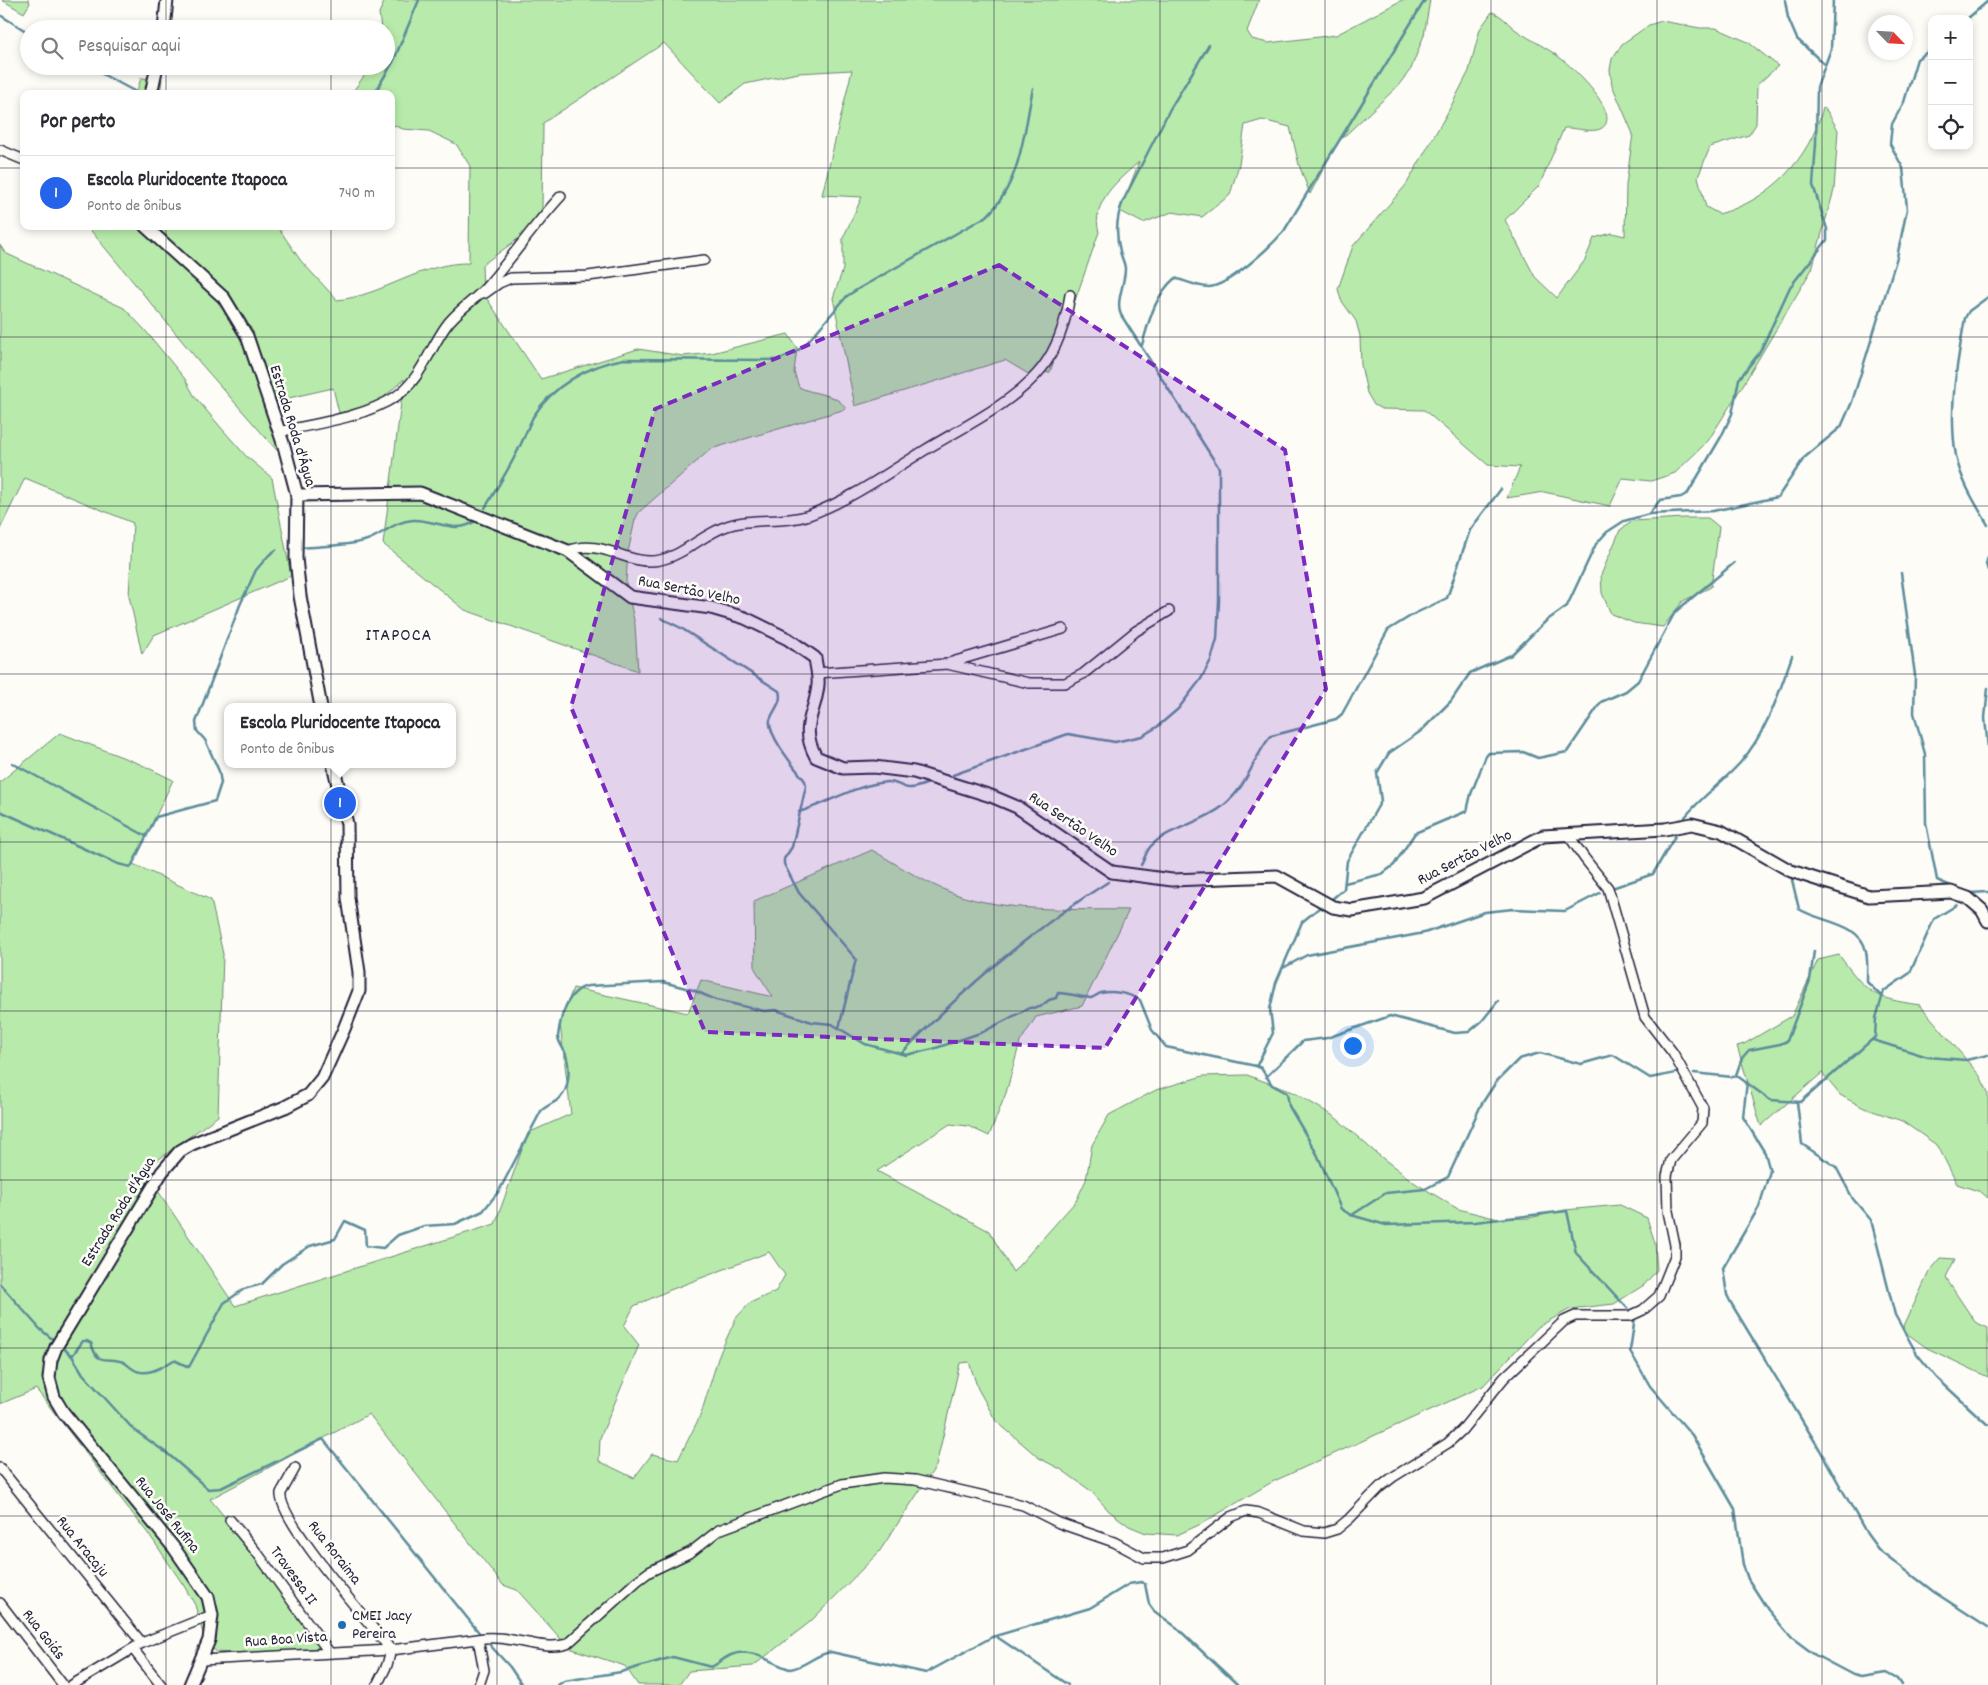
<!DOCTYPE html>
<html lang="pt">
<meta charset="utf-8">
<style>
body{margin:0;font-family:Dekko,sans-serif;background:#f7f7f7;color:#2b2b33}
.controls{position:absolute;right:15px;top:15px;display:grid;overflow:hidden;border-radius:10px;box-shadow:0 2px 8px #0003}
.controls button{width:45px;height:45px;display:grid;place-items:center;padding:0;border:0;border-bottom:1px solid #e1e1e2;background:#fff;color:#2b2b33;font:25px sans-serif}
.compass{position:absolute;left:1868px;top:15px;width:45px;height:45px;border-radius:50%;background:#fff;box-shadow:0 2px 8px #0003;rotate:115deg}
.you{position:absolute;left:1352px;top:1045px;width:18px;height:18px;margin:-12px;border:4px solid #fff;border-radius:50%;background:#1a73e8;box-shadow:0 0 0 8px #1a73e833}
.badge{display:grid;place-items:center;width:32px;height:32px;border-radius:50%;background:#2563eb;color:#fff;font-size:16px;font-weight:700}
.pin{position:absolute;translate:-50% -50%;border:2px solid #fff;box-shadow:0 1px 5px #0006}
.popup{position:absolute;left:224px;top:703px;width:232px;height:65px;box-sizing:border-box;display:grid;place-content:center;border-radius:10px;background:#fff;filter:drop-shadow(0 1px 4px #0005);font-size:16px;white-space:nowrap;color:#7c7c81}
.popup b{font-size:19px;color:#2b2b33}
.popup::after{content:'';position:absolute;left:50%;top:100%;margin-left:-10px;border:10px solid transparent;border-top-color:#fff}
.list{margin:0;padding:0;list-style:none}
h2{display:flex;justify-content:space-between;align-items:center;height:65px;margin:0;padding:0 20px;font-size:21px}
h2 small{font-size:16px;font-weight:400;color:#7c7c81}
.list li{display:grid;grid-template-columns:32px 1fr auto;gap:15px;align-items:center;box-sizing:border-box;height:75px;padding:0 20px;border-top:1px solid #e1e1e2}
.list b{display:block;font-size:19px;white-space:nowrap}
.list p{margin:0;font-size:16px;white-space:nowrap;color:#7c7c81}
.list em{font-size:16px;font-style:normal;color:#7c7c81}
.icon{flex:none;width:28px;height:28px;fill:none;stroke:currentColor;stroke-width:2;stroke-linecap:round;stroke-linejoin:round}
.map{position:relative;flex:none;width:1988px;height:1685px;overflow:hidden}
.search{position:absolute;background:#fff;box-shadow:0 2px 8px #0003;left:20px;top:20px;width:375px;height:55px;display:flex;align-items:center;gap:12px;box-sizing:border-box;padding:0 18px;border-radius:28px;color:#7c7c81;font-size:19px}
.panel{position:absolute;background:#fff;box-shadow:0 2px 8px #0003;left:20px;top:90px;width:375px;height:140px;border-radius:10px}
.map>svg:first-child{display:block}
</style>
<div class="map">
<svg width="1988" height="1685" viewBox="0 0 1988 1685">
<rect width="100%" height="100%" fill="#fdfcf7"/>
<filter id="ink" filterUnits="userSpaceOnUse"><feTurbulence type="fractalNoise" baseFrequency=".02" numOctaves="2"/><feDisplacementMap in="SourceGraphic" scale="10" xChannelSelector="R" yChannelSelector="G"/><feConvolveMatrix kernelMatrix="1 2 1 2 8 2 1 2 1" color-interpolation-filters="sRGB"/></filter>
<g filter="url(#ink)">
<g fill="#b8ebab" stroke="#6d8673" fill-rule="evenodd">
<path d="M2 0H29L30 3 24 13Z"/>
<path d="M385 0H1259L1247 31 1252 39 1268 43 1336 35 1402 0H1430L1424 35 1411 69 1397 87 1337 143 1310 194 1299 165 1290 127 1262 120 1245 125 1239 164 1230 195 1202 217 1172 212 1143 223 1120 211 1139 162C1119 179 1090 203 1099 232L1050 372 1030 375 1005 360 855 406 833 298 843 269V238L862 197 822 195 852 70 798 73 745 84 720 103 664 43 543 123 542 214 526 233 482 265 483 293 541 379 638 349 683 356 712 353 788 334 797 348 794 372 799 387C814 395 838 393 846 409L711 449 639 512 635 520 628 552 626 582 635 625 638 671 465 610 383 544 404 379 383 398 364 408 339 413 333 388 271 402 281 455 201 364 87 226H277L301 261 337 300C382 296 422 262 469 263L470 166 456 144 429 131 403 129 391 124V94H351L367 72H372L376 66H386V29H381L379 13Z"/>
<path d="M1492 12C1503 16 1507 23 1516 30 1532 41 1550 49 1564 61 1575 70 1622 114 1602 128 1593 134 1575 127 1564 128L1539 186 1505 220 1535 277 1557 298 1585 260 1594 238 1612 233 1625 236 1626 185 1633 134 1612 85 1610 70 1612 59 1622 44 1649 25 1662 21 1700 28H1716L1748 42 1778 66 1757 85 1756 124 1749 135 1710 147 1698 177 1706 207 1719 214C1770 200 1809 160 1823 108L1827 111 1838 130 1834 190 1812 269 1743 385 1708 441 1675 473 1651 481 1623 478 1610 506 1544 492 1507 498 1520 467 1488 465 1424 410 1382 409 1374 405 1367 393 1361 365 1360 336 1356 321 1341 300 1338 289 1353 246 1406 185 1449 110 1469 71 1480 29Z"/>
<path d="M141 78 162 79 160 94H136Z"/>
<path d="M0 245 5 253 124 308 144 329 185 379 195 397 223 430 246 456 272 478 291 576 154 635 142 654 129 596 133 523 25 478 0 529Z"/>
<path d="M1684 518H1708L1719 527 1711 587 1683 601 1663 627 1634 623 1611 614 1602 593 1601 575 1620 530 1633 521Z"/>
<path d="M60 733 140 764 173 780 133 864 211 900 223 954 218 1116 144 1170 235 1306 495 1224 528 1133 571 1114 560 1024 573 988 688 1013 701 980 773 997 755 969 754 901 872 850C901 867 931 887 964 897 1016 912 1075 909 1129 910L1082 1006 1036 1017 1020 1042 1006 1093 989 1136 968 1126 950 1124 877 1171 989 1231 1013 1272 1076 1201 1086 1180 1092 1145 1109 1115 1156 1090 1203 1076 1247 1075 1295 1093 1335 1117 1376 1153 1415 1183 1458 1209 1498 1219 1529 1218 1565 1210 1620 1205 1647 1218 1655 1243 1657 1270 1644 1285 1614 1304 1570 1309 1538 1327 1483 1386 1272 1482 1201 1524 1177 1535 1146 1533 1129 1526 1109 1511 1091 1491 1062 1470 1039 1458 996 1421 978 1389 969 1362 960 1363 936 1466 879 1552 810 1622 753 1666 689 1671 679 1685H638L625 1666 569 1648 517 1590 503 1585 369 1414 210 1499 330 1646 267 1656 217 1652 206 1644 195 1605 184 1586 153 1540 36 1389 0 1404V782ZM769 1252 785 1275 776 1291 750 1303 736 1318 719 1355 701 1414 678 1460 652 1454 634 1478 599 1461 600 1438 639 1345 624 1326 634 1306 670 1290Z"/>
<path d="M1839 955C1868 994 1872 998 1920 1005L1980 1076 1988 1092V1198L1981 1192 1957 1184 1938 1146 1902 1121 1864 1108 1840 1095 1822 1073 1761 1126 1737 1046 1744 1044 1792 1016 1818 960Z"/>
<path d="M1941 1258 1955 1259 1946 1277 1947 1280 1975 1322 1988 1328V1377L1927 1348 1902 1330 1929 1272Z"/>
</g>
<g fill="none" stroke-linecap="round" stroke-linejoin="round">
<g stroke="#5b8c9a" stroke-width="2.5">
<path d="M1785 0 1788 18 1797 39 1824 64"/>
<path d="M0 15 29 33"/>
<path d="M1967 19 1988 1"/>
<path d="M87 66 136 92"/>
<path d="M374 94 393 62 419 0"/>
<path d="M1988 297 1969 311 1965 318C1957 363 1948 410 1956 456 1961 481 1975 503 1988 525"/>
<path d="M1142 345C1149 321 1155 295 1175 278 1185 281 1198 287 1209 287 1229 286 1271 246 1284 231L1425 0"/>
<path d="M485 508C497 488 509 469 519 448 524 438 528 427 533 417 552 386 589 365 624 359L777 360 794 353 805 345 847 296 858 289 987 216C1021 183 1024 132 1033 88"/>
<path d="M1649 514 1660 500 1681 497 1688 493 1721 437 1732 414 1739 379 1760 352 1790 287 1827 240V229L1813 185 1816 144 1817 87 1831 49 1833 0"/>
<path d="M302 548C322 546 345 546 364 541 381 537 393 521 413 520 434 519 459 536 476 520"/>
<path d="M1988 557 1986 564 1988 570"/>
<path d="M1901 573 1915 675 1914 713 1925 754 1926 823 1937 880 1953 887"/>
<path d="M661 618 681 628 779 691C783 702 773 710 770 720 767 735 796 769 805 781L806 786 792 847 784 859V864L799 893 856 959 839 1028"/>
<path d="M1988 688 1985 718 1988 749"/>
<path d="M12 763 146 836"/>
<path d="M953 775 1068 734 1115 742 1142 736 1157 727 1178 709 1201 679 1211 660 1217 639 1219 601V468L1121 315C1115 302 1125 284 1125 269 1125 263 1121 257 1120 251 1115 233 1116 218 1123 201L1170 109 1209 45"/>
<path d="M0 811 118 864 131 867 156 817 215 801 221 783 219 771 205 740 197 731 196 722 240 605 256 570 269 555 276 550"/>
<path d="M799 812C829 803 855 785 887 782 896 781 900 787 908 788 915 789 925 784 931 782"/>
<path d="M1685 817C1702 796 1723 782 1740 763 1767 732 1779 693 1792 656"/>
<path d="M1141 865C1145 859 1146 850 1152 845 1171 827 1202 823 1223 806 1250 784 1252 758 1271 736L1336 719 1342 714 1388 630 1414 614 1447 598 1470 530 1501 489"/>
<path d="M1792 880 1799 909C1819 922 1860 922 1866 951 1868 961 1867 972 1867 982L1882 997"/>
<path d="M1345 883 1382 874 1394 865 1415 833 1467 811 1471 794 1486 756 1489 753 1523 752 1538 758 1567 752 1601 702 1626 691 1638 681 1675 612 1734 563"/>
<path d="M1615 887 1653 874 1675 836"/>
<path d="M1970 893 1988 892"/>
<path d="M1332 899 1344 889 1347 861 1381 801 1377 773 1389 753 1421 731 1451 701 1470 673 1511 655 1546 621 1567 606 1596 544 1607 532 1624 521 1649 514 1713 511 1778 497 1804 458 1841 427 1852 402 1897 257 1907 209 1903 168 1890 144 1892 124 1904 102 1917 59 1932 49"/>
<path d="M1283 968 1307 955 1424 933 1485 912 1513 909 1565 911 1600 893"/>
<path d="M1873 1040 1928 1057 1966 1060 1988 1055"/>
<path d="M901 1054C964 988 1030 931 1108 882"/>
<path d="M1257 1065 1273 1033 1270 1009 1276 983 1302 922 1319 908"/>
<path d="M1694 1073 1732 1077 1736 1075"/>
<path d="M1736 1075 1770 1100 1801 1102 1875 1037 1876 1018 1884 991 1910 973 1934 919 1957 905"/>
<path d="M1736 1075 1742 1058 1749 1050 1780 1044 1787 1041 1810 980 1814 951"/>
<path d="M1266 1077 1303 1041 1327 1038 1390 1016 1455 1033 1469 1032 1482 1021 1498 1001"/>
<path d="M1747 1082 1743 1117 1765 1153 1770 1171 1759 1207 1723 1268 1727 1295 1731 1303 1820 1450 1867 1534 1878 1549 1934 1592 1988 1627"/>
<path d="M1797 1102 1802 1144 1836 1167 1853 1199 1871 1220 1895 1315 1917 1354 1937 1378 1988 1425"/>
<path d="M1352 1215 1386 1193 1425 1189 1448 1177 1481 1105 1496 1082 1519 1059 1540 1053 1581 1064 1613 1055 1650 1078 1681 1072"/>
<path d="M0 1284 40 1329 56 1342"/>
<path d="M1635 1317 1630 1351 1650 1386 1692 1435 1735 1509 1743 1565 1748 1579 1768 1610 1791 1637 1815 1655 1853 1675 1861 1677 1886 1673 1897 1679 1901 1685"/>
<path d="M60 1345 72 1356 83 1374 133 1429 168 1454 208 1489 221 1488 323 1439 481 1635"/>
<path d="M72 1356 83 1341H87L91 1343C98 1365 101 1357 120 1361 126 1362 128 1366 133 1369 146 1378 162 1367 174 1360L189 1367 224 1303 244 1289 262 1284 282 1264 310 1246 335 1239 345 1221 365 1230 366 1246 383 1248 398 1235 424 1226 455 1224 483 1211 499 1191 541 1111C547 1105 555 1103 561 1097 570 1087 570 1067 566 1055 564 1048 559 1044 558 1037 560 1018 567 990 588 986L663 982 693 990 716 1000 764 1011 776 1010 812 1022 832 1024 865 1044 906 1055 933 1049 983 1032 1029 1008 1040 1007 1049 1000 1056 998 1058 993C1069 993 1079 997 1090 998 1094 998 1097 994 1101 993 1112 990 1131 994 1140 1000L1152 1030 1166 1047 1256 1066 1261 1068 1272 1085 1287 1093 1289 1106 1317 1154 1341 1209 1351 1215 1386 1225 1475 1222 1567 1211 1576 1253 1630 1311"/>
<path d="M997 1637 1068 1685"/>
<path d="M489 1644 510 1667 522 1685"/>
<path d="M558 1685 564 1681 621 1672 673 1657 711 1667C718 1664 724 1658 731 1655 752 1646 771 1664 790 1669 806 1667 815 1654 831 1652L926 1673 992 1637 1090 1608 1129 1584 1141 1582 1145 1584 1149 1604 1154 1611 1176 1627 1238 1685"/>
</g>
<defs>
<g id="minor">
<path d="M0 150 24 160"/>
<path d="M485 293 499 283 511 278 588 276 704 260"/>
<path d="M279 432C317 423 362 418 395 397 420 381 429 350 446 326 457 310 476 300 489 284 514 255 535 224 561 196"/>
<path d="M568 551C602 537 628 567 660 560 684 555 703 534 727 526 753 517 783 524 809 515 850 500 888 473 925 450 963 427 1014 403 1042 368 1059 346 1066 321 1070 295"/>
<path d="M949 663 1063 629"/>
<path d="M817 673 947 664 1029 683H1065L1083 674 1136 631 1169 611"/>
<path d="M0 1468 142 1643"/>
<path d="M295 1468 281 1493C277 1519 371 1624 391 1650L387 1665 377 1685"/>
<path d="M230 1520 258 1554 329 1652"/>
<path d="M0 1603 63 1685"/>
<path d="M478 1639C508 1633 542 1652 567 1644L637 1581 649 1572 691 1552 719 1530 842 1484 884 1478 915 1480 1023 1505 1059 1523 1114 1542 1144 1558H1163L1188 1550 1231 1517 1246 1511 1259 1513 1304 1531 1324 1533 1337 1529 1349 1519 1380 1487 1393 1477 1448 1443 1462 1430 1504 1378 1564 1321 1575 1316H1630L1643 1310 1659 1296 1675 1256V1245L1668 1211 1667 1176 1671 1160 1702 1123 1703 1108 1673 1053 1645 1017 1608 888 1585 859 1569 836"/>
<path d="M133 1649 161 1685"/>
<path d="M201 1660 391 1650 478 1639 484 1670 479 1685"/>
<path d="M72 1685 142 1643 212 1615"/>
</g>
<g id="tertiary">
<path d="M164 29 167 0"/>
<path d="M151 94 157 66"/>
<path d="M145 226 224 298 247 336 284 446 297 495 296 558 300 596 321 707"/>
<path d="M297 495 420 493 568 551 630 597 711 608 745 618 788 639 815 658C816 666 819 677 818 685 815 716 799 725 816 757L843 768 874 767 914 772 991 796 1017 807 1112 872 1172 880 1277 876 1333 907 1352 910 1424 898 1543 836 1665 829 1692 824 1721 831 1791 871 1869 896 1951 892 1968 898 1982 910 1988 921"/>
<path d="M190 1685 209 1640 212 1615 208 1597 174 1548 63 1412 54 1397 49 1378 51 1360 56 1347 162 1172 180 1151 192 1144 285 1107 308 1095 322 1078 344 1029 359 991V972L348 898 347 824 333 764"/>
</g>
</defs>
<use href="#minor" stroke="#22223b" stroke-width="12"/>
<use href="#tertiary" stroke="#22223b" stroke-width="15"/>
<use href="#minor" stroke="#fdfcf7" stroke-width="9"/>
<use href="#tertiary" stroke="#fdfcf7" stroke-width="11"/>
</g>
</g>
<path fill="#7b2cbf" fill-opacity="0.2" stroke="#7b2cbf" stroke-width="4" stroke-dasharray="10 6" stroke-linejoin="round" d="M999 265 1285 450 1326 689 1105 1048 705 1032 571 707 655 409Z"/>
<path fill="none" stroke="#22223b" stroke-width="1" stroke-opacity="0.55" d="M166 0V29M331 0V29M497 0V1685M663 0V1685M828 0V1685M994 0V1685M1160 0V1685M1325 0V1685M1491 0V1685M1657 0V1685M1822 0V1685M166 66V94M331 66V94M0 168H24M391 168H1988M166 226V1685M331 226V1685M0 337H1988M0 506H1988M0 674H1988M0 842H1988M0 1011H1988M0 1180H1988M0 1348H1988M0 1516H1988"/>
<circle fill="#1f6fb2" stroke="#fdfcf7" stroke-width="2" cx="342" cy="1625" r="5"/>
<g text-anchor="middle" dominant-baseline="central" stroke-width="5" stroke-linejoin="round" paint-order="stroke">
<g font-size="16" fill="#22223b" stroke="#fdfcf7">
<text transform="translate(292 426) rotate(73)">Estrada Roda d'Água</text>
<text transform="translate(689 591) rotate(11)">Rua Sertão Velho</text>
<text transform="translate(1073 825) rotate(34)">Rua Sertão Velho</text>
<text transform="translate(1465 858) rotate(-27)">Rua Sertão Velho</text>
<text transform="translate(119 1212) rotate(-58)">Estrada Roda d'Água</text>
<text transform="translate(167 1515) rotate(51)">Rua José Rufina</text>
<text transform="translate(82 1547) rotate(51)">Rua Aracaju</text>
<text transform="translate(334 1553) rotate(52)">Rua Roraima</text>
<text transform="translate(293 1576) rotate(54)">Travessa II</text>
<text transform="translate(43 1635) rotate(52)">Rua Goiás</text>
<text transform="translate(286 1640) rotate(-4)">Rua Boa Vista</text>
</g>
<g font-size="16" fill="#22223b" stroke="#fdfcf7" text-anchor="start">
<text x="352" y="1616">CMEI Jacy<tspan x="352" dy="18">Pereira</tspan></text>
</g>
<g font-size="18" letter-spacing="1" fill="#22223b" stroke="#fdfcf7">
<text x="399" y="636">ITAPOCA</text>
</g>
</g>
</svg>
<div class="controls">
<button>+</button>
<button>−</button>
<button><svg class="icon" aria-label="locate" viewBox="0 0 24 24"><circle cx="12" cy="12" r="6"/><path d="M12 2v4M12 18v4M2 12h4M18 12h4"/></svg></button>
</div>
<svg class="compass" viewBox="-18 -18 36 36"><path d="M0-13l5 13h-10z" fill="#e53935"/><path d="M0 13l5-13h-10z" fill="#7c7c81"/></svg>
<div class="you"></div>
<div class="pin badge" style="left:340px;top:803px">1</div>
<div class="popup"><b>Escola Pluridocente Itapoca</b>Ponto de ônibus</div>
<div class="search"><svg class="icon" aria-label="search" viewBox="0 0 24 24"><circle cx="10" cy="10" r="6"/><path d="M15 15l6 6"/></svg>Pesquisar aqui</div>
<section class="panel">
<h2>Por perto<small></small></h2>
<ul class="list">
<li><span class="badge">1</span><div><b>Escola Pluridocente Itapoca</b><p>Ponto de ônibus</p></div><em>740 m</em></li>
</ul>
</section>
</div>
